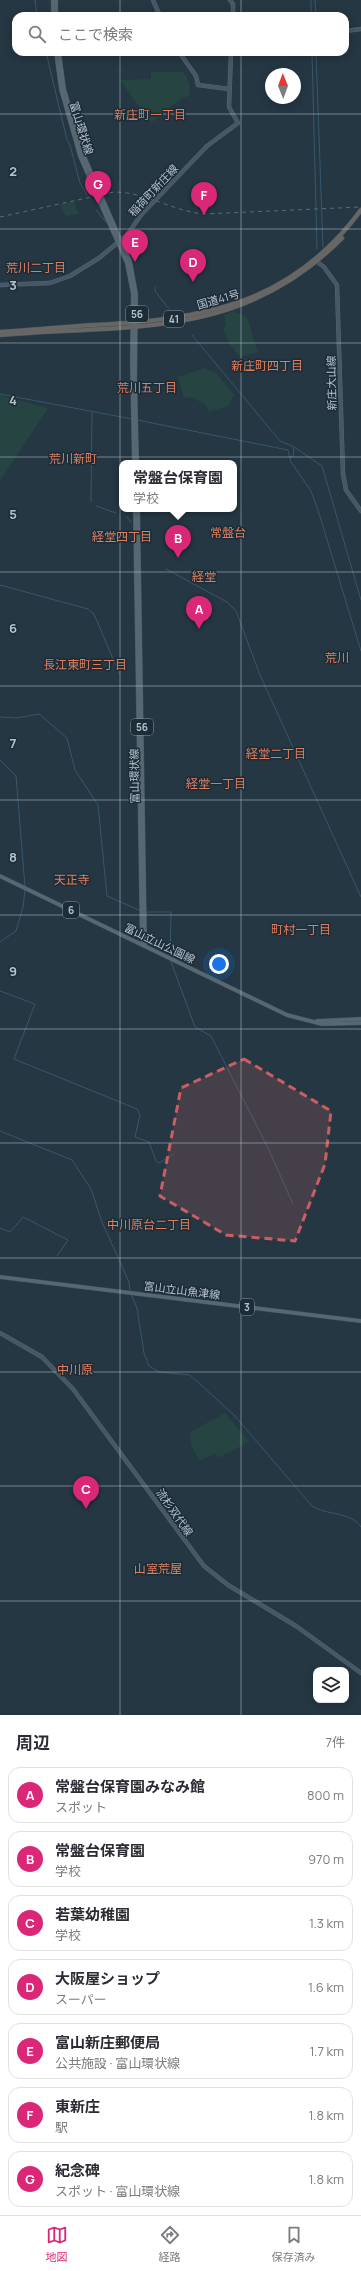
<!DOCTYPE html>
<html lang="ja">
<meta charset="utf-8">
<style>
body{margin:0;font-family:Manrope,"Noto Sans JP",sans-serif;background:#f7f7f7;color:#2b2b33}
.controls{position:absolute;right:12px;bottom:12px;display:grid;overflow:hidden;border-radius:8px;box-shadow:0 2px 10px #0003}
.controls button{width:36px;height:36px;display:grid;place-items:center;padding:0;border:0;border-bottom:1px solid #e1e1e2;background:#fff;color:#2b2b33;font:20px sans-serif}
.compass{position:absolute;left:265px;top:68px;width:36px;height:36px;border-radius:50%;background:#fff;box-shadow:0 2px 10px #0003;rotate:359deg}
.you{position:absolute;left:219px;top:964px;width:14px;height:14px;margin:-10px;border:3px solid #fff;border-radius:50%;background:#1a73e8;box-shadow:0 0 0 6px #1a73e833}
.badge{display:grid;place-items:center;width:26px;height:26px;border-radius:50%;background:#db2777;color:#fff;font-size:13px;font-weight:700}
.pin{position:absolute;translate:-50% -33px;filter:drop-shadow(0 1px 2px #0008)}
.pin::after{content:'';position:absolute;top:21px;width:14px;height:12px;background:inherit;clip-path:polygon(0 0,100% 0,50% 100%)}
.popup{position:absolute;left:119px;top:460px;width:118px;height:52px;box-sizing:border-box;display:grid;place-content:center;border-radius:8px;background:#fff;filter:drop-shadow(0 1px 3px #0005);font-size:13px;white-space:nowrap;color:#7c7c81}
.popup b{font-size:15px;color:#2b2b33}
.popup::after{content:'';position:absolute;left:50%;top:100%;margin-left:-8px;border:8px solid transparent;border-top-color:#fff}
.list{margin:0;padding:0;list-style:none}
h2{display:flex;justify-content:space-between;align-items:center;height:52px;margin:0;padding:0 16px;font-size:17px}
h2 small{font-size:13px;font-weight:400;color:#7c7c81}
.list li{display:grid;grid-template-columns:26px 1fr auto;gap:12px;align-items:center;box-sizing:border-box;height:56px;margin:0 8px 8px;padding:0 8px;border:1px solid #e1e1e2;border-radius:12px}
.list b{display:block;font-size:15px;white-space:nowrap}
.list p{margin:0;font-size:13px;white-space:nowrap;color:#7c7c81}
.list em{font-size:13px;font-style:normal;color:#7c7c81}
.icon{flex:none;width:22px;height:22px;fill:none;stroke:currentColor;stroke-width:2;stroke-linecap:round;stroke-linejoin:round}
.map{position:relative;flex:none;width:361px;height:1715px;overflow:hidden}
.search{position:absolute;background:#fff;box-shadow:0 2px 10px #0003;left:12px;right:12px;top:12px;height:44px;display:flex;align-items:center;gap:10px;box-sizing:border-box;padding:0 14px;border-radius:12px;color:#7c7c81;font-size:15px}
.sheet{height:500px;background:#fff}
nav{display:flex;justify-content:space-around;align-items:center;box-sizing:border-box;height:56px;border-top:1px solid #e1e1e2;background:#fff;font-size:11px;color:#7c7c81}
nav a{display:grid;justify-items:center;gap:2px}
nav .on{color:#db2777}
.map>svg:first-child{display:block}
</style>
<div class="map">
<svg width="361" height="1715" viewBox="0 0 361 1715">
<rect width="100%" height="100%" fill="#243743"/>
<g fill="#264442">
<path d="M151 72H184L190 85 189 96C178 97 162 116 151 123L120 80 151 79Z"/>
<path d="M73 201 79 214 66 216 60 205Z"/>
<path d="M233 311 247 317 258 352 240 357 230 345 223 329 226 325 224 315Z"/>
<path d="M205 368 216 373 235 396 231 399 230 405 209 412 206 405 191 397 184 398 178 377Z"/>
<path d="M0 395 48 408 0 481Z"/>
<path d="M225 1413 249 1442 218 1458 215 1453 200 1461 191 1445 190 1432Z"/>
</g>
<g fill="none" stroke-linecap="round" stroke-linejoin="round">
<g stroke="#37576c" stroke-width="1">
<path d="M35 0 37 16"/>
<path d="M311 0V16"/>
<path d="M315 0 316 16"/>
<path d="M46 52 67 140 70 145 80 183 87 195"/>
<path d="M312 52 317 249"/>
<path d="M316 52 323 247"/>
<path d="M96 210 107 223"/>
<path d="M155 287V291L169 309"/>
<path d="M192 335 280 441 294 447 293 456 290 457"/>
<path d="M0 394 132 419"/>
<path d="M137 420 288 450 291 462 311 491 318 510 361 651"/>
<path d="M294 447 322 466 361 600"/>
<path d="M91 502 92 412"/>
<path d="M96 506 116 513"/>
<path d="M126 516 131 522"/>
<path d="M166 569 227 602 236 611 260 675 361 897"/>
<path d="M0 585 88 609 94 614 119 673"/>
<path d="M0 717 16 718 39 714 67 738 75 770 98 805 107 896 141 911"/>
<path d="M0 760 16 776 25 887"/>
<path d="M146 912H171L170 956"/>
<path d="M0 942 16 931 23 907 25 890"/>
<path d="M170 959 195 1027 211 1036 268 1148 293 1204"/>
<path d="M0 991 35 1004 14 1059 137 1109 140 1115 135 1137 149 1142 156 1161 159 1163 174 1154"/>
<path d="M0 1131 72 1160 91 1189 102 1222 129 1282 130 1291"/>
<path d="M0 1228 10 1232 23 1217 68 1240 57 1256"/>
<path d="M131 1294 137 1308 144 1353 149 1366 159 1372 190 1375 234 1415 312 1506C325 1515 353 1512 361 1527"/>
</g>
<defs>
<g id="secondary">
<path d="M153 0 160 16"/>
<path d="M230 0 233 4V15"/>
<path d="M233 14 263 16"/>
<path d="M345 31 361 29"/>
<path d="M179 52 196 76 198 85 229 89"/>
<path d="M315 260 324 267 337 285 343 474 346 490 361 511"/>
<path d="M0 285 50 283 70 276 99 258 127 235 141 215 207 146 238 123 229 107 231 52"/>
<path d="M0 1333 42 1357 73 1389 204 1566 228 1585 296 1626 361 1673"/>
</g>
<g id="primary">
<path d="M53 0V16"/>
<path d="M56 0V16"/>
<path d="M56 52 61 89 80 156"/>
<path d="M59 52 64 89 83 154"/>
<path d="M110 216 130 261 136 294 135 379 137 463"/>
<path d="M107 218 127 263 133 294 132 359 134 463"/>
<path d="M135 509 142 944"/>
<path d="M138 509 145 946"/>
<path d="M0 876 287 1015 322 1024 361 1023"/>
<path d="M317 1021 361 1019"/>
<path d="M0 1277 361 1321"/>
</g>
<g id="trunk">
<path d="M0 332C31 330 62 327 94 325 204 319 291 305 361 210"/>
<path d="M0 335C131 324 241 340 342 238"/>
</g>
</defs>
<use href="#secondary" stroke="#576670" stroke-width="4.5"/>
<use href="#primary" stroke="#45545f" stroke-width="4.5"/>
<use href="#trunk" stroke="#43535d" stroke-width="5"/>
<use href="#secondary" stroke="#465866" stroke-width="3.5"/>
<use href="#primary" stroke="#566873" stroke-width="3.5"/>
<use href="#trunk" stroke="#686664" stroke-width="4"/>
<path stroke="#5a6d7a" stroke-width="1" stroke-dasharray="4 4" stroke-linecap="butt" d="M0 217 114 192C146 192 172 211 204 214L361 207"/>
<defs>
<g id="primary-bridge">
<path d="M83 154 110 216"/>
<path d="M80 156 107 218"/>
</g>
</defs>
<use href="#primary-bridge" stroke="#45545f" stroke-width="4.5" stroke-linecap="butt"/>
<use href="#primary-bridge" stroke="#566873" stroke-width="3.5"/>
</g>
<path fill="#cb5e62" fill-opacity="0.2" stroke="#cb5e62" stroke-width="3" stroke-dasharray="8 5" stroke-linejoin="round" d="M244 1059 331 1111 325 1164 295 1241 226 1235 160 1196 181 1088Z"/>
<path fill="none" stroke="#b6c3cd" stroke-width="1" stroke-opacity="0.55" d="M120 0V16M241 0V16M120 52V1715M241 52V1715M0 114H361M0 229H361M0 343H361M0 457H361M0 572H361M0 686H361M0 800H361M0 915H361M0 1029H361M0 1143H361M0 1258H361M0 1372H361M0 1486H361M0 1601H361"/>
<g text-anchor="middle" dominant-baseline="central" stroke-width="3" stroke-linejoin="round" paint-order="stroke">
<g fill="#1d2d38" stroke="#8896a0" stroke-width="1">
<rect x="126" y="306" width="22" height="16" rx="3"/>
<rect x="164" y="311" width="20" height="16" rx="3"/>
<rect x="131" y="719" width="22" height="16" rx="3"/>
<rect x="63" y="902" width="16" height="16" rx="3"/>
<rect x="240" y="1299" width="14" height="16" rx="3"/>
</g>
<g font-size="10" font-weight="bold" fill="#b6c3cd">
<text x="137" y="314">56</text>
<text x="174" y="319">41</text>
<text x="142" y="727">56</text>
<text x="71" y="910">6</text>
<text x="247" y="1307">3</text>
</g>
<g font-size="11" fill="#b6c3cd" stroke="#1d2d38">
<text transform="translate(82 128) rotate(73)">富山環状線</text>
<text transform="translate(153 190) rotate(-47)">稲荷町新庄線</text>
<text transform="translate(218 299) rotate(-16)">国道41号</text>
<text transform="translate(331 383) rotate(-91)">新庄大山線</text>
<text transform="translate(134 776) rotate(-91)">富山環状線</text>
<text transform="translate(160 943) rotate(26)">富山立山公園線</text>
<text transform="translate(182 1290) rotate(7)">富山立山魚津線</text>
<text transform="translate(175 1512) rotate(55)">流杉双代線</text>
</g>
<g font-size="12" fill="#de7e5f" stroke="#1d2d38">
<text x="150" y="114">新庄町一丁目</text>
<text x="36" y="267">荒川二丁目</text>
<text x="267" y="365">新庄町四丁目</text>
<text x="147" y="387">荒川五丁目</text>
<text x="73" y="458">荒川新町</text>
<text x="228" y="532">常盤台</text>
<text x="122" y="536">経堂四丁目</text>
<text x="204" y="576">経堂</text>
<text x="337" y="657">荒川</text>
<text x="85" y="664">長江東町三丁目</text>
<text x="276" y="753">経堂二丁目</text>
<text x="216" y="783">経堂一丁目</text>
<text x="72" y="879">天正寺</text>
<text x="301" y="929">町村一丁目</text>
<text x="149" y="1224">中川原台二丁目</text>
<text x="75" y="1369">中川原</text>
<text x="158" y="1568">山室荒屋</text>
</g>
</g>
<g font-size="13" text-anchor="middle" font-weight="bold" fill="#b6c3cd" stroke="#1d2d38" stroke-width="3" stroke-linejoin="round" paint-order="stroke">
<text x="13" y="176">2</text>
<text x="13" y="290">3</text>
<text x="13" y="405">4</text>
<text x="13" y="519">5</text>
<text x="13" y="633">6</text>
<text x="13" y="748">7</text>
<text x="13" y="862">8</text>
<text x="13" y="976">9</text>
</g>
</svg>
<div class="controls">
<button><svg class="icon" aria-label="layers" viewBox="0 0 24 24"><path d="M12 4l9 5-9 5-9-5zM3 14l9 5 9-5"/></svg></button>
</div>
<svg class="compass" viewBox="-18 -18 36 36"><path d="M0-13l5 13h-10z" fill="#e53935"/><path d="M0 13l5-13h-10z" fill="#7c7c81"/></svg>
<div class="you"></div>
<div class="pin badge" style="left:199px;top:629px">A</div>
<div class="pin badge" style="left:178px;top:558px">B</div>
<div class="popup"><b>常盤台保育園</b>学校</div>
<div class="pin badge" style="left:86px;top:1509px">C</div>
<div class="pin badge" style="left:193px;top:282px">D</div>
<div class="pin badge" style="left:135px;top:262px">E</div>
<div class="pin badge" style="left:204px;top:215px">F</div>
<div class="pin badge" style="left:98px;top:204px">G</div>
<div class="search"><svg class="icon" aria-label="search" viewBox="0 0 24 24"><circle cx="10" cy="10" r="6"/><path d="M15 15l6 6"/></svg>ここで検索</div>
</div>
<section class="sheet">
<h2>周辺<small>7件</small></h2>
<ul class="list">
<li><span class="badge">A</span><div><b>常盤台保育園みなみ館</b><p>スポット</p></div><em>800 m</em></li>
<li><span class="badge">B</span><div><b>常盤台保育園</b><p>学校</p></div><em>970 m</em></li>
<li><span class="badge">C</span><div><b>若葉幼稚園</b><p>学校</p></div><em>1.3 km</em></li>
<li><span class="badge">D</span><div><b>大阪屋ショップ</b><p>スーパー</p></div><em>1.6 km</em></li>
<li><span class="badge">E</span><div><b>富山新庄郵便局</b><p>公共施設 · 富山環状線</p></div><em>1.7 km</em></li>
<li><span class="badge">F</span><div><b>東新庄</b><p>駅</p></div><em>1.8 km</em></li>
<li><span class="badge">G</span><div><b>紀念碑</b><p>スポット · 富山環状線</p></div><em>1.8 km</em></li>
</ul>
</section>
<nav>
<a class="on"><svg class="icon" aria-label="map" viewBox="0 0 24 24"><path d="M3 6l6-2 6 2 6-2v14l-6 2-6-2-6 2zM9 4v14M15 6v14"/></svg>地図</a>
<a><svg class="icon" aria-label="directions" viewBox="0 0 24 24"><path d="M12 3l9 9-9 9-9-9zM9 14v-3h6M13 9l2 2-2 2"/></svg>経路</a>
<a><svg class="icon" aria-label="saved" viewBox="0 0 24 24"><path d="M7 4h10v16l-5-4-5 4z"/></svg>保存済み</a>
</nav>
